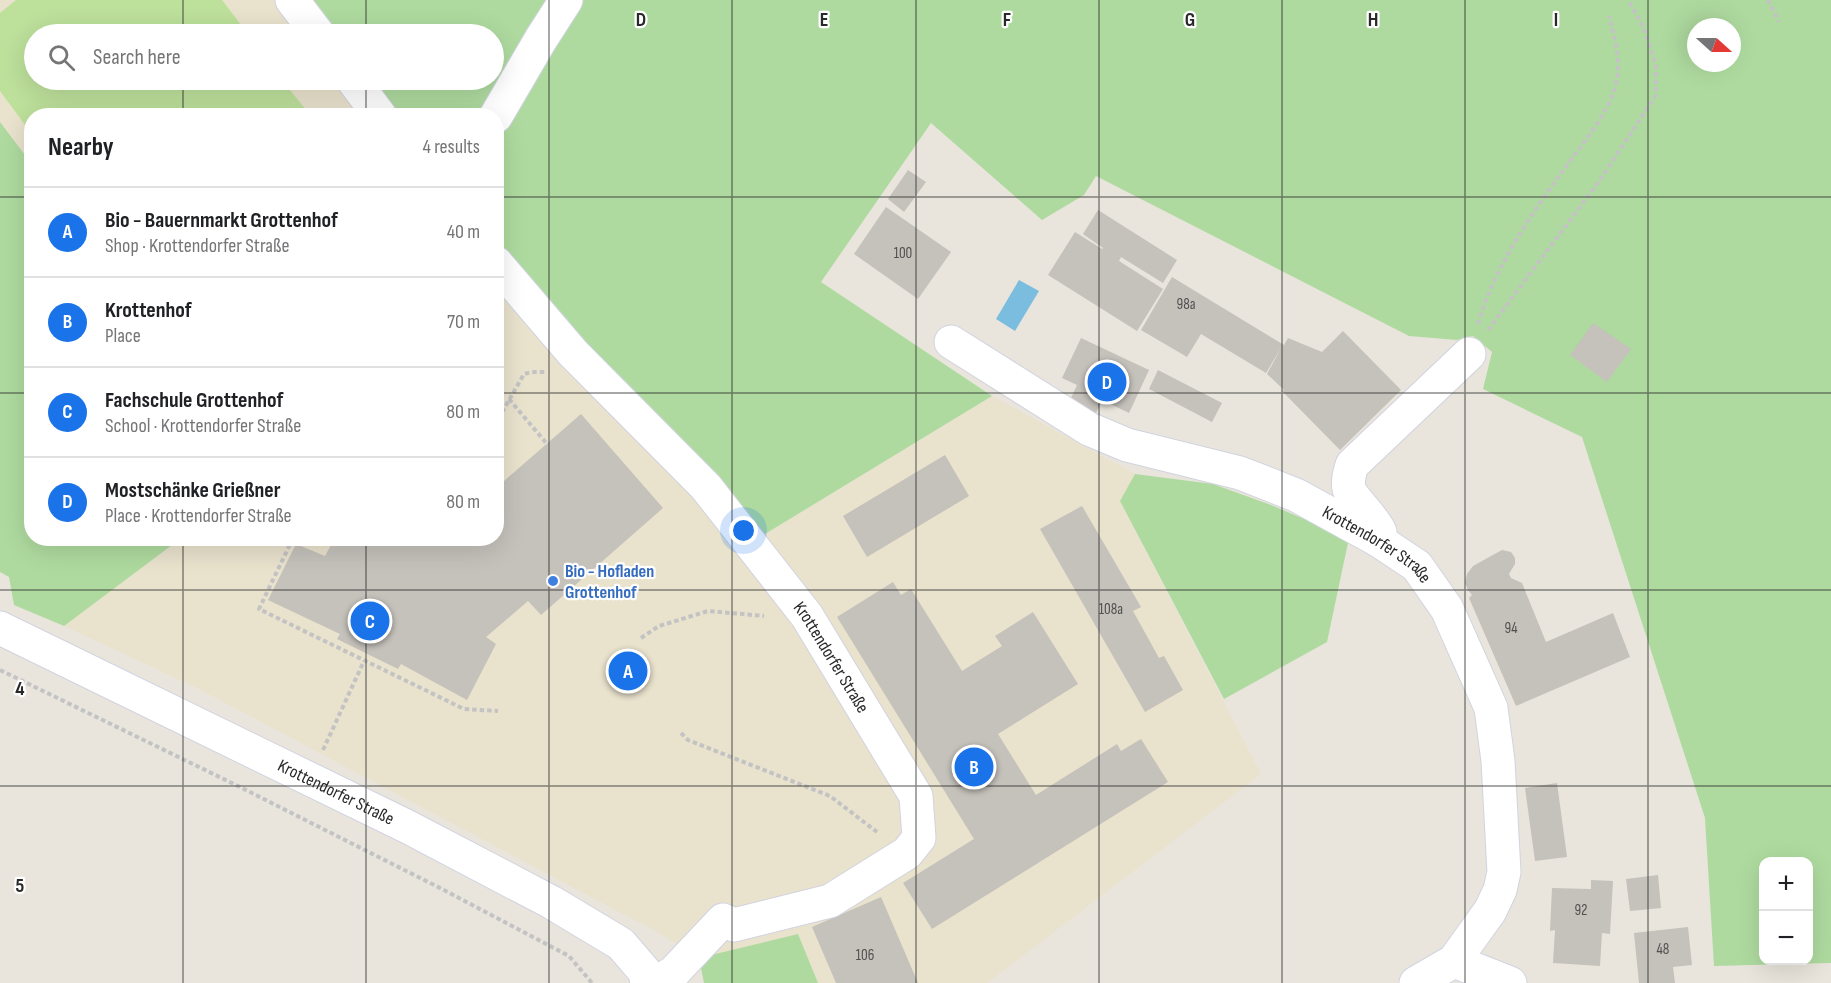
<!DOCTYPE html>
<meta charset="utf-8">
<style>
body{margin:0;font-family:"Sofia Sans Condensed",sans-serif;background:#f6f6f6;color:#202124}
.controls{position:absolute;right:18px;bottom:18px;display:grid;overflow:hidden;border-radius:12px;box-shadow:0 6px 24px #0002}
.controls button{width:54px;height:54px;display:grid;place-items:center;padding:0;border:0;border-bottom:2px solid #e0e0e0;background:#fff;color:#202124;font:30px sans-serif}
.compass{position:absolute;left:1687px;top:18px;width:54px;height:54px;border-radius:50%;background:#fff;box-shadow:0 6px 24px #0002;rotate:111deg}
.you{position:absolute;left:744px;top:531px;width:21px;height:21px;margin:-15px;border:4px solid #fff;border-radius:50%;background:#1a73e8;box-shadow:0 0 0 9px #1a73e833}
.badge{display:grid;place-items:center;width:39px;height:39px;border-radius:50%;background:#1a73e8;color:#fff;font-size:20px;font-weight:700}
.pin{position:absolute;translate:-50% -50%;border:3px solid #fff;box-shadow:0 2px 6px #0006}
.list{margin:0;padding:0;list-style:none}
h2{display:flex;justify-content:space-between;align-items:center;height:78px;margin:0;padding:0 24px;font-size:26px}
h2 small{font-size:20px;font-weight:400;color:#757577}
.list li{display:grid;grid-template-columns:39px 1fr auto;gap:18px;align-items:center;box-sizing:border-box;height:90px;padding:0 24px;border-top:2px solid #e0e0e0}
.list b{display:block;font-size:22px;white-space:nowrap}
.list p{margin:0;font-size:20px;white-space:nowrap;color:#757577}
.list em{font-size:20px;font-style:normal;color:#757577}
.icon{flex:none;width:33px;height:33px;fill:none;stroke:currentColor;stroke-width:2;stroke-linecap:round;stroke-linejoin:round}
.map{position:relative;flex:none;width:1831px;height:983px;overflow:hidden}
.search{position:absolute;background:#fff;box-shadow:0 6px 24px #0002;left:24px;top:24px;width:480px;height:66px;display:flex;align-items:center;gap:15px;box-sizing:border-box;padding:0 21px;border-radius:33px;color:#757577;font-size:22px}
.panel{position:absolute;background:#fff;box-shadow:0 6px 24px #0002;left:24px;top:108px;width:480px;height:438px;border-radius:24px}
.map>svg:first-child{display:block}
</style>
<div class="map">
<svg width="1831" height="983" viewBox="0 0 1831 983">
<rect width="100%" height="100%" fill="#e9e5dc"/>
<g fill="#e9e2cd">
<path d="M0 0H281L307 34H34V80H341L369 115 32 116 31 163 0 122Z"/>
<path d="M497 282 741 543 765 534 992 396 1135 474 1120 501 1261 774 987 983H818L798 934 699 958 659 933 197 688 64 626 180 539 496 538Z"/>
</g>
<g fill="#aeda9f" fill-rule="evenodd">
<path d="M305 0H555L484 116 389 115 363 80H494V34H330Z"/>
<path d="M575 0H1831V963L1714 966 1705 818 1582 437 1483 389 1492 352 1473 336 1457 340 1409 336 1096 176 1084 195 1042 220 931 123 821 282 992 396 765 534 524 286 497 244 496 140 511 102ZM1696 27H1732V63H1696ZM1764 862H1808V960H1764Z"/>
<path d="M0 122 31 163 32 538 180 539 64 626 14 605 9 577 0 572Z"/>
<path d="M1135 474 1213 484 1271 505 1349 538 1327 642 1224 699 1120 501Z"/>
<path d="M798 934 818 983H704L699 958Z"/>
</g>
<path fill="#bde09b" d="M16 0H222L248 34H34V80H282L310 115 32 116 31 133 0 91V13Z"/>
<path fill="#7bbddf" d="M1019 280 1039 291 1015 331 996 319Z"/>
<g fill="#c5c1bb">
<path d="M908 170 926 182 904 212 888 199Z"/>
<path d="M886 207 951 252 918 299 854 254Z"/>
<path d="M1098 210 1177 260 1163 283 1121 257 1119 261 1163 289 1137 331 1048 275 1075 232 1102 249 1103 248 1083 234Z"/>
<path d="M1172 277 1284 345 1288 338 1322 352 1343 331 1401 390 1340 450 1282 391 1284 390 1267 374 1281 348 1266 373 1201 334 1187 357 1141 330Z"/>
<path d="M1593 323 1631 349 1607 382 1570 355Z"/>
<path d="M1081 338 1149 370 1129 413 1102 400 1092 422 1066 409 1077 385 1062 378Z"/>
<path d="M1158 370 1222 403 1212 422 1149 389Z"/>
<path d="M581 414 663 508 541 615 528 601 486 637 496 644 467 700 401 664 398 669 337 639 340 634 268 600 296 544 325 556 335 538H496V488Z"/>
<path d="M945 455 969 496 867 557 843 516Z"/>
<path d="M1082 506 1141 607 1133 611 1159 658 1164 656 1183 690 1145 712 1040 529Z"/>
<path d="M1502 550 1511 552 1515 558V564L1509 574 1511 578 1522 583 1546 642 1613 613 1630 657 1516 706 1469 598 1472 595 1468 590 1465 583 1467 574 1473 566Z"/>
<path d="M893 582 901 595 911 589 962 671 1002 646 995 636 1033 612 1078 684 998 734 1036 795 1117 744 1121 751 1141 739 1168 782 932 929 903 883 974 839 837 617Z"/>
<path d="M1557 783 1567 857 1535 861 1525 788Z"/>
<path d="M1658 875 1661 908 1630 911 1626 879Z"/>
<path d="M1591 880 1613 881 1610 934 1602 933 1600 966 1553 963 1555 930 1550 931 1552 888 1591 889Z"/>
<path d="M881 897 918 983H836L812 927Z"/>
<path d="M1688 927 1692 965 1673 967 1675 983H1639L1634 933Z"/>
</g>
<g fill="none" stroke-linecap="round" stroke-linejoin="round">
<defs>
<g id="minor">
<path d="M292 0 318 34"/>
<path d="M353 80 380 116"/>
<path d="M496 116 541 39 566 0"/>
<path id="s1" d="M496 263 573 353 706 487 807 616 916 796 919 838 907 853 830 901 734 925 723 920 673 973 655 983"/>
<path id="s2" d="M951 342 1089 429 1127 445 1240 473 1296 495 1378 540 1417 566 1447 609 1491 708 1498 761 1504 872 1500 890 1490 911 1454 961 1416 983"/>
<path d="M1378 540 1380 532C1374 518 1353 500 1349 489 1347 481 1350 472 1352 465L1469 354"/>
<path id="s3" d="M0 628 408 827 551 902 621 944 645 972 647 983"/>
<path d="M1454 961 1510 983"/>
</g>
</defs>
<use href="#minor" stroke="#d1d3e0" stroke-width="35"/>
<g stroke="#c3c3c3" stroke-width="4" stroke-dasharray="4.5 3" stroke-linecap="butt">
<path d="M1768 0 1779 22"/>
<path d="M1478 324C1494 268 1530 216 1564 169 1582 144 1612 110 1617 79 1621 58 1614 36 1609 16"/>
<path d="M1488 330 1600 180 1656 95V65L1643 26 1628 0"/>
<path d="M509 399 547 444"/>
<path d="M496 412 501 414 524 374 532 372H546"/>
<path d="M293 538 259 609 464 709 498 711"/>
<path d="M641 638 659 626 708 611 764 616"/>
<path d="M0 670 238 786 440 888 569 956 592 983"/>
<path d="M681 733 688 740 830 796 877 832"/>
<path d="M323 750 364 661"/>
</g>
<use href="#minor" stroke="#fff" stroke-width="33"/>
</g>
<path fill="none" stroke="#292929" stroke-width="1.5" stroke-opacity="0.55" d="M183 0V34M366 0V34M549 0V983M732 0V983M916 0V983M1099 0V983M1282 0V983M1465 0V983M1648 0V983M183 80V116M366 80V116M0 197H32M496 197H1831M0 393H32M496 393H1831M183 538V983M366 538V983M0 590H1831M0 786H1831"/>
<circle fill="#3f7fe0" stroke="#fff" stroke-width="2" cx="553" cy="581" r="6"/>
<g text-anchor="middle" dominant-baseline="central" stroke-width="4.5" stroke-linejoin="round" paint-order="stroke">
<g font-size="15" fill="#504f4e">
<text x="903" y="253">100</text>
<text x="1186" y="304">98a</text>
<text x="1111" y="609">108a</text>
<text x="1511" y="628">94</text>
<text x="1581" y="910">92</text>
<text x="1663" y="949">48</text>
<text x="865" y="955">106</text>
</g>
<g font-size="18" fill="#292929" stroke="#fff">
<text stroke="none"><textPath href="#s2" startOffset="476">Krottendorfer Straße</textPath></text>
<text stroke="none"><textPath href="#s1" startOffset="519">Krottendorfer Straße</textPath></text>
<text stroke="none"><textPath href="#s3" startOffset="374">Krottendorfer Straße</textPath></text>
</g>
<g font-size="18" font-weight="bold" fill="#366cbe" stroke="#fff" text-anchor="start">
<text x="565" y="571">Bio - Hofladen<tspan x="565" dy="21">Grottenhof</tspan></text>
</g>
</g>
<g font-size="20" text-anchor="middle" font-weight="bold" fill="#292929" stroke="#fff" stroke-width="4.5" stroke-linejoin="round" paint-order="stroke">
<text x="641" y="26">D</text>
<text x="824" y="26">E</text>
<text x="1007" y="26">F</text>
<text x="1190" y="26">G</text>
<text x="1373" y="26">H</text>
<text x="1556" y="26">I</text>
<text x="20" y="695">4</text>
<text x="20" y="892">5</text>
</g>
</svg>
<div class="controls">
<button>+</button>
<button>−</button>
</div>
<svg class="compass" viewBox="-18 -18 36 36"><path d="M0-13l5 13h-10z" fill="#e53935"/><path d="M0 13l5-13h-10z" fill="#757577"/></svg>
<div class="you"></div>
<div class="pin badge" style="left:628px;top:671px">A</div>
<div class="pin badge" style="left:974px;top:767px">B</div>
<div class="pin badge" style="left:370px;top:621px">C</div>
<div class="pin badge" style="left:1107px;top:382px">D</div>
<div class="search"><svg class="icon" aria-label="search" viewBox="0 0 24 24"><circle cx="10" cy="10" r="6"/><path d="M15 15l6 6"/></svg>Search here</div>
<section class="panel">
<h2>Nearby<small>4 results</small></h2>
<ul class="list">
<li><span class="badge">A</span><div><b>Bio - Bauernmarkt Grottenhof</b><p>Shop · Krottendorfer Straße</p></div><em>40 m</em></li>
<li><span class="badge">B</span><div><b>Krottenhof</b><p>Place</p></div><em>70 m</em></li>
<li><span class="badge">C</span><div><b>Fachschule Grottenhof</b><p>School · Krottendorfer Straße</p></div><em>80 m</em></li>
<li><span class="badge">D</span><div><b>Mostschänke Grießner</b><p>Place · Krottendorfer Straße</p></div><em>80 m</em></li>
</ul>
</section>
</div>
